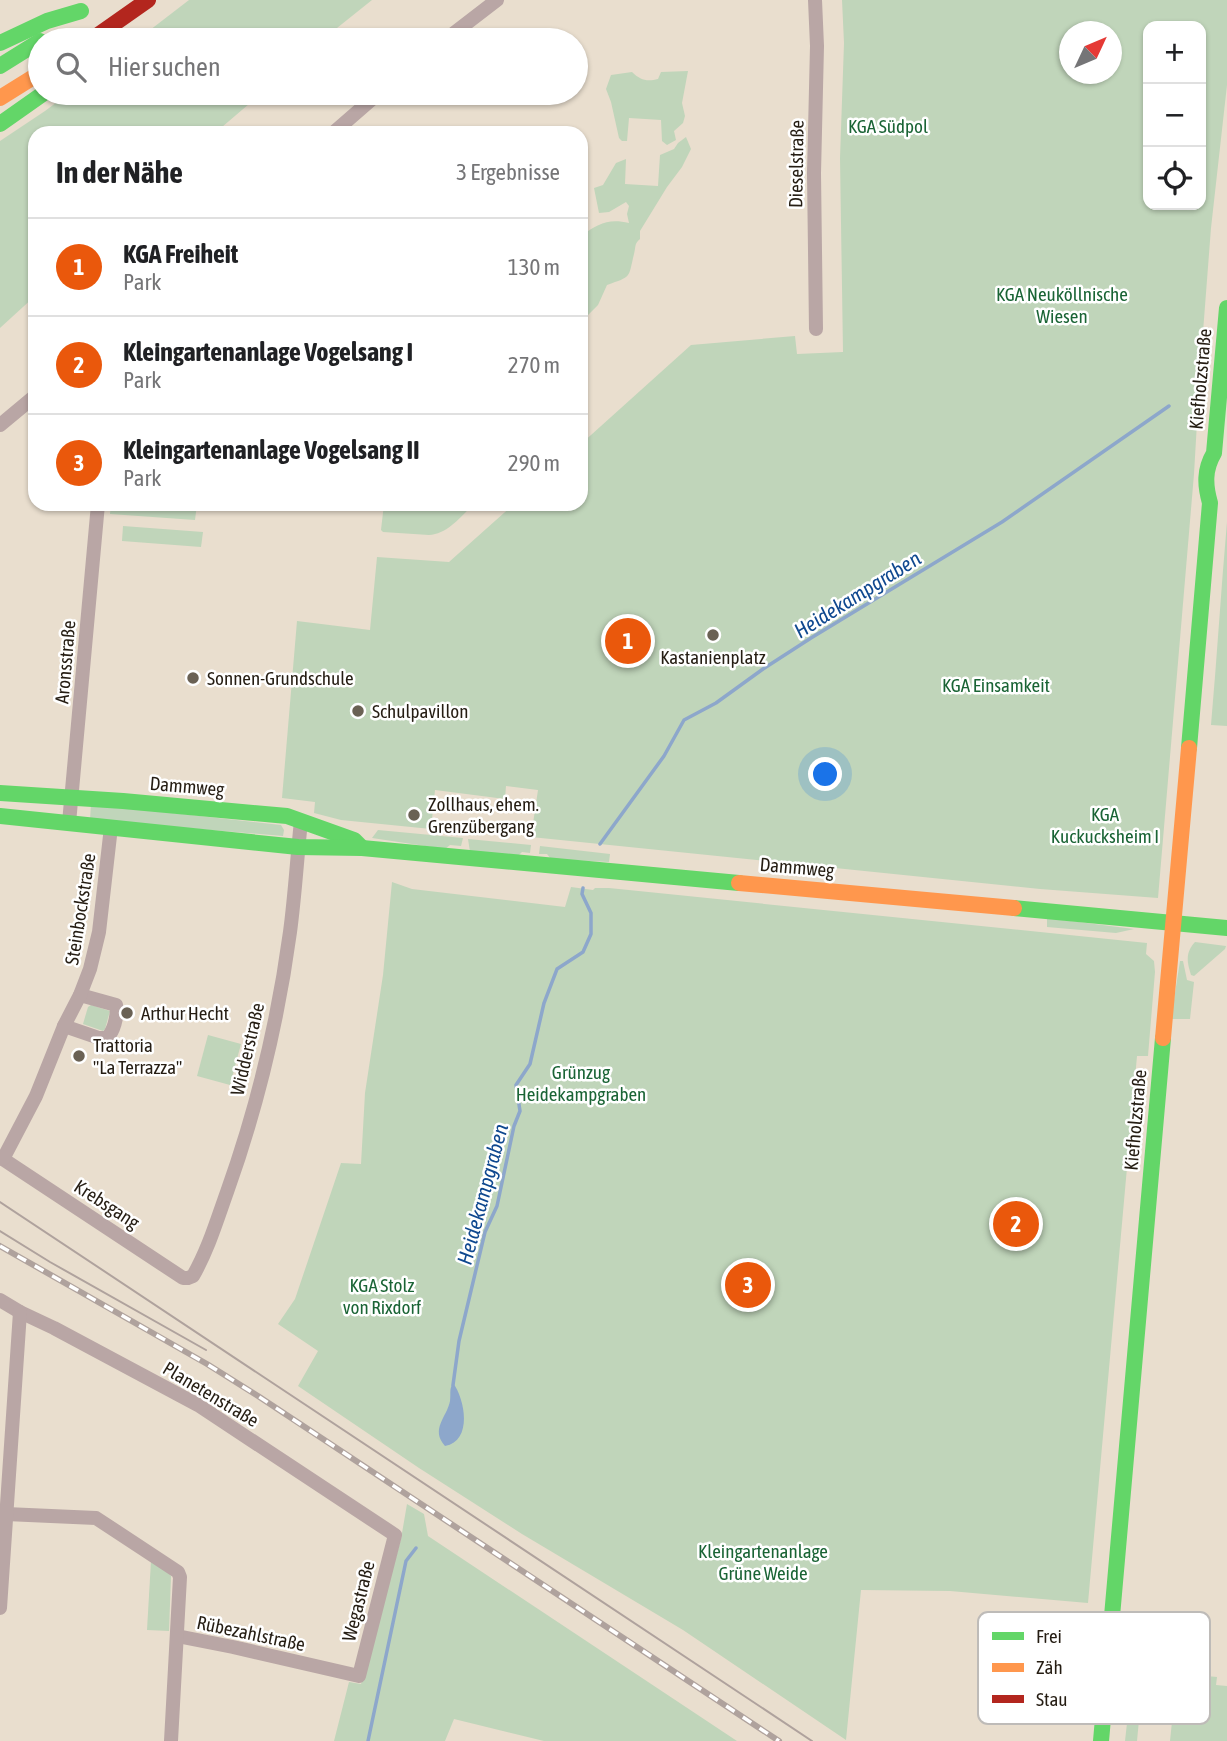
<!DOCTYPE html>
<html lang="de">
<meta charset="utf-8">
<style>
body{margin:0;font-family:"Asap Condensed",sans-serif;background:#f2f2f2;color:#202124}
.controls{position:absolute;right:21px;top:21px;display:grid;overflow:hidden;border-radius:14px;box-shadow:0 2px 5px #0004}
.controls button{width:63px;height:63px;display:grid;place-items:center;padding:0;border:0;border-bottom:2px solid #e0e0e0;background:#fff;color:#202124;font:35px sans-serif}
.compass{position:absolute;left:1059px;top:21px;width:63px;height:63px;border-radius:50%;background:#fff;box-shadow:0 2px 5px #0004;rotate:46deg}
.you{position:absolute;left:826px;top:775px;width:24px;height:24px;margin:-18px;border:5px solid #fff;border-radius:50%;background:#1a73e8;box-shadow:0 0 0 10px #1a73e833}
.badge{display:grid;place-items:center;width:46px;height:46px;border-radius:50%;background:#ea580c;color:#fff;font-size:23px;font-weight:700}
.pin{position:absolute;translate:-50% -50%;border:4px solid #fff;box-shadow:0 2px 7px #0006}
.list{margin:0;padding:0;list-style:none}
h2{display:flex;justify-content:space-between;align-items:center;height:91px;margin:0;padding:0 28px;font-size:30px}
h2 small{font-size:23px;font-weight:400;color:#757577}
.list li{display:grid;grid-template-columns:46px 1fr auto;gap:21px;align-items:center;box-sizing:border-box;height:98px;padding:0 28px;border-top:2px solid #e0e0e0}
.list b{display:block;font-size:26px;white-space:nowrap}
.list p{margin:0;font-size:23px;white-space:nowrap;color:#757577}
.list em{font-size:23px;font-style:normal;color:#757577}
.icon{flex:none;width:38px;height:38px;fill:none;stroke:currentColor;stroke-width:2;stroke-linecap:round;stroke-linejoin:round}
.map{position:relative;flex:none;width:1227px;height:1741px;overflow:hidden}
.search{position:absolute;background:#fff;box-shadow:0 2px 5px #0004;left:28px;top:28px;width:560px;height:77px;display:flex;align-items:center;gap:18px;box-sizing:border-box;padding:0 24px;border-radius:38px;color:#757577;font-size:26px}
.panel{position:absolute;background:#fff;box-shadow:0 2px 5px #0004;left:28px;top:126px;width:560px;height:385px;border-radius:21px}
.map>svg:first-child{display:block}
</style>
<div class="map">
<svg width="1227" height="1741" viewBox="0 0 1227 1741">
<rect width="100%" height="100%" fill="#e9dece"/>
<g fill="#c0d5ba" fill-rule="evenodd">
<path d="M189 0H372L322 40H137Z"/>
<path d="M842 0H1227V85L1211 228 1200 371 1194 474 1158 898 1040 889 531 837 538 790 506 786 505 799 435 790 431 829 341 820 314 813 315 802 282 798 297 621 370 630 377 557 449 562 514 504H581V444L691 345 795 336 797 354 843 352 840 158 844 43ZM1148 26H1201V205H1148ZM1070 32H1112V74H1070Z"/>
<path d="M688 71 682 103 685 116 683 123 674 131 676 140 667 145 662 141 661 120 629 118 627 141H622L619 138 611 102 606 89 611 75 632 72C640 80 647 82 658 79L661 72Z"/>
<path d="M69 93H262L215 133H35V296L0 328V141L45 111Z"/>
<path d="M686 137 691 149 682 167 667 187 640 231V239C634 244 636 247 634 254 628 279 632 276 607 285L598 305 587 316 581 317V236C598 224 608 218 629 223L627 214 629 206 626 202 609 212 599 213 594 188 603 185 616 163 626 159 625 184 658 186 660 155 674 149 678 143Z"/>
<path d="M111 504H197L195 520 110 514Z"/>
<path d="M384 504H474C461 516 448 534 429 535L383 532 381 530Z"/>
<path d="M1227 522V726L1211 725C1217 657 1221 589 1227 522Z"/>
<path d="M123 526 203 532 201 547 122 541Z"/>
<path d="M91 804 281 825 284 830 283 836 90 820Z"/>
<path d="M378 830 463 838 461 846 450 845 445 849 372 838Z"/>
<path d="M468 839 531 845 530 853 522 852 518 856 470 852Z"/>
<path d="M540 846 610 854 609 862 551 859 547 854H539Z"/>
<path d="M392 882 412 889 565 907 571 887 593 890 595 888H609L1147 943 1146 954 1154 961 1155 972 1148 1056H1137L1088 1603 950 1591 861 1590 846 1740 683 1630 522 1534 419 1468 298 1386 318 1351 278 1324 295 1299 341 1163 361 1164 365 1093 383 975Z"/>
<path d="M1047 918 1134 929 1116 933 1047 927Z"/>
<path d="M1195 942 1226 946 1225 949 1194 976 1191 975C1187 962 1185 953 1195 942Z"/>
<path d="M1180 961H1183L1187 980 1194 982 1190 1019H1171Z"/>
<path d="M91 1005 110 1011 105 1029 103 1031 83 1024 88 1007Z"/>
<path d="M208 1035 241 1044 230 1085 197 1076Z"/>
<path d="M407 1504 424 1514 428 1536 737 1741H544L454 1719 445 1741H334L349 1682 361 1684 401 1539Z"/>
<path d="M151 1561 169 1573 171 1576 169 1631 147 1630Z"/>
<path d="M1133 1669 1171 1672 1169 1693 1160 1692 1161 1679 1143 1678 1137 1741H1125Z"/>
<path d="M1175 1673 1217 1677 1216 1685 1227 1686V1741H1170L1173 1712H1180V1706L1173 1705Z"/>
</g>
<path fill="#8da7cb" d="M453 1383C465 1399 473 1441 445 1446 430 1429 447 1417 450 1401 451 1393 449 1389 453 1383Z"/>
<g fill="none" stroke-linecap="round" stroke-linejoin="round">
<g stroke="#8da7cb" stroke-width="3.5">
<path d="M600 844 664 756 684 720 716 703 763 669 811 638 1002 522 1169 406"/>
<path d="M453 1385 459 1341 485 1232 497 1206 514 1126 520 1111 516 1085 530 1064 544 1003 557 969 583 952 591 934V913L582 894 583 888"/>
<path d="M368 1741 406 1561 416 1548"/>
</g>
<g stroke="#b9a6a5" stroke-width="14">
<path d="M815 0 817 46 814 173 816 329"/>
<path d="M445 40 497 0"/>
<path d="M333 133 379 93"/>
<path d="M0 425 35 396"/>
<path d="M69 823 98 504"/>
<path d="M64 1026 99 1038C104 1038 107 1039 110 1034 115 1027 118 1012 116 1005L80 995"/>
<path d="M0 1157 183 1278H188L193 1276C208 1250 217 1220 227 1192 257 1108 278 1021 290 932 295 895 297 858 301 821"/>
<path d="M3 1159 36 1096 64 1026 80 995 90 969 99 932 111 827"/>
<path d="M0 1300 20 1312 54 1328 198 1405 395 1535 359 1676 233 1647 177 1636"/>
<path d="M6 1514 96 1518 178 1572 180 1577 171 1741"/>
<path d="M0 1608 20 1312"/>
</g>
<g stroke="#63d668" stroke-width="16">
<path d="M0 43 47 21 81 11"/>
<path d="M0 66 40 41"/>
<path d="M0 124 44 93"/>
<path d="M1189 748 1210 503C1205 485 1204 470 1214 453L1227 308"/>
<path d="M0 793 123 801 287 816 354 840 362 848"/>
<path d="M0 816 298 847 362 848 739 883"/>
<path d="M1014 908 1227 928"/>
<path d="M1101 1741 1163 1038"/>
</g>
<g stroke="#ff974d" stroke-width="16">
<path d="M0 98 40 73"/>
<path d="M739 883 1014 908"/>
<path d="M1163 1038 1189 748"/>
</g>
<path stroke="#b3261e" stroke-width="16" d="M91 40 148 0"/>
<g stroke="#afa29d" stroke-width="2">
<path d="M0 1202 812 1741"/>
<path d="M0 1231 50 1262 206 1350"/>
</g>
<defs>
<path id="rail" d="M0 1246 207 1364 258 1396 779 1741"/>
</defs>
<use href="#rail" stroke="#afa29d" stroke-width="6"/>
<use href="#rail" stroke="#fff" stroke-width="3.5" stroke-dasharray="10" stroke-linecap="butt"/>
</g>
<g fill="#6a6154" stroke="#fff" stroke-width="2.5">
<circle cx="713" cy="635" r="7"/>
<circle cx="193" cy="678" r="7"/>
<circle cx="358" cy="711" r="7"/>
<circle cx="414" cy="815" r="7"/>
<circle cx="127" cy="1013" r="7"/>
<circle cx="79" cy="1056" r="7"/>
</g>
<g text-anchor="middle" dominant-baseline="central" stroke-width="5" stroke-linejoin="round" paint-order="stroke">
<g font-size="19" fill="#1a6435" stroke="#fff">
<text x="888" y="126">KGA Südpol</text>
<text x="1062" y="294">KGA Neuköllnische<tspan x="1062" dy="22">Wiesen</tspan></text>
<text x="996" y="685">KGA Einsamkeit</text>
<text x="1105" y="814">KGA<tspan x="1105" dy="22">Kuckucksheim I</tspan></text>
<text x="581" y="1072">Grünzug<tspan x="581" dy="22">Heidekampgraben</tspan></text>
<text x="382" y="1285">KGA Stolz<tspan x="382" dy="22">von Rixdorf</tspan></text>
<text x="763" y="1551">Kleingartenanlage<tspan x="763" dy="22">Grüne Weide</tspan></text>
</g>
<g font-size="19" fill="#251d13" stroke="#fff">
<text transform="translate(796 164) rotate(-89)">Dieselstraße</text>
<text transform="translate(1200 379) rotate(-85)">Kiefholzstraße</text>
<text transform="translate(65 662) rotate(-85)">Aronsstraße</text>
<text transform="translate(187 786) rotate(5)">Dammweg</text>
<text transform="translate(797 867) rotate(5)">Dammweg</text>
<text transform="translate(80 909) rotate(-81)">Steinbockstraße</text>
<text transform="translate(247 1049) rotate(-77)">Widderstraße</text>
<text transform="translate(1135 1120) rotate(-85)">Kiefholzstraße</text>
<text transform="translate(107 1204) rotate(33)">Krebsgang</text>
<text transform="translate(211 1394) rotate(31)">Planetenstraße</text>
<text transform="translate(358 1601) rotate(-76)">Wegastraße</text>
<text transform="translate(251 1633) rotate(12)">Rübezahlstraße</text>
</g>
<g font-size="19" fill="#251d13" stroke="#fff" text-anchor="start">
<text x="713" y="657" text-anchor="middle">Kastanienplatz</text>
<text x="207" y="678">Sonnen-Grundschule</text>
<text x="372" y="711">Schulpavillon</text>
<text x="428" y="804">Zollhaus, ehem.<tspan x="428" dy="22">Grenzübergang</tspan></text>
<text x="141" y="1013">Arthur Hecht</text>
<text x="93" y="1045">Trattoria<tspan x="93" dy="22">"La Terrazza"</tspan></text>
</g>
<g font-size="21" font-style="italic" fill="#0f488f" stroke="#fff">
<text transform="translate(857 594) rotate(-32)">Heidekampgraben</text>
<text transform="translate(482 1194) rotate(-75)">Heidekampgraben</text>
</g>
</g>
<rect x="978" y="1612" width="232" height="112" rx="10" fill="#fff" stroke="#bebbb8" stroke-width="2"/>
<rect x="992" y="1632" width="32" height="8" fill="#63d668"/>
<rect x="992" y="1663" width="32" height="9" fill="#ff974d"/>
<rect x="992" y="1695" width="32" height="8" fill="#b3261e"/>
<g font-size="19" fill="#251d13">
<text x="1036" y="1643">Frei</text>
<text x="1036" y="1674">Zäh</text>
<text x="1036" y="1706">Stau</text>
</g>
</svg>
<div class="controls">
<button>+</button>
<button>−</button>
<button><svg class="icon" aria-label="locate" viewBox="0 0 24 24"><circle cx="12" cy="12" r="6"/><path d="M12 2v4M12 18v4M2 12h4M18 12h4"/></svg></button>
</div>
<svg class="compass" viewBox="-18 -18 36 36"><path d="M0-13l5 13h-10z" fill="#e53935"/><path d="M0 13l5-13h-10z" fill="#757577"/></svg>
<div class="you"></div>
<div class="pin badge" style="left:628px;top:641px">1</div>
<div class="pin badge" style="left:1016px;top:1224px">2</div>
<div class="pin badge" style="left:748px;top:1285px">3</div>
<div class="search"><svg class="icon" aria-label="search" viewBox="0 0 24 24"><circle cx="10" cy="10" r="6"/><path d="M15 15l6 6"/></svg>Hier suchen</div>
<section class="panel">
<h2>In der Nähe<small>3 Ergebnisse</small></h2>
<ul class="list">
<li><span class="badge">1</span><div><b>KGA Freiheit</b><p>Park</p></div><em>130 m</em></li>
<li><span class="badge">2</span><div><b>Kleingartenanlage Vogelsang I</b><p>Park</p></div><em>270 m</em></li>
<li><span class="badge">3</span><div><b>Kleingartenanlage Vogelsang II</b><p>Park</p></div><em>290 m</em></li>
</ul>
</section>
</div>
